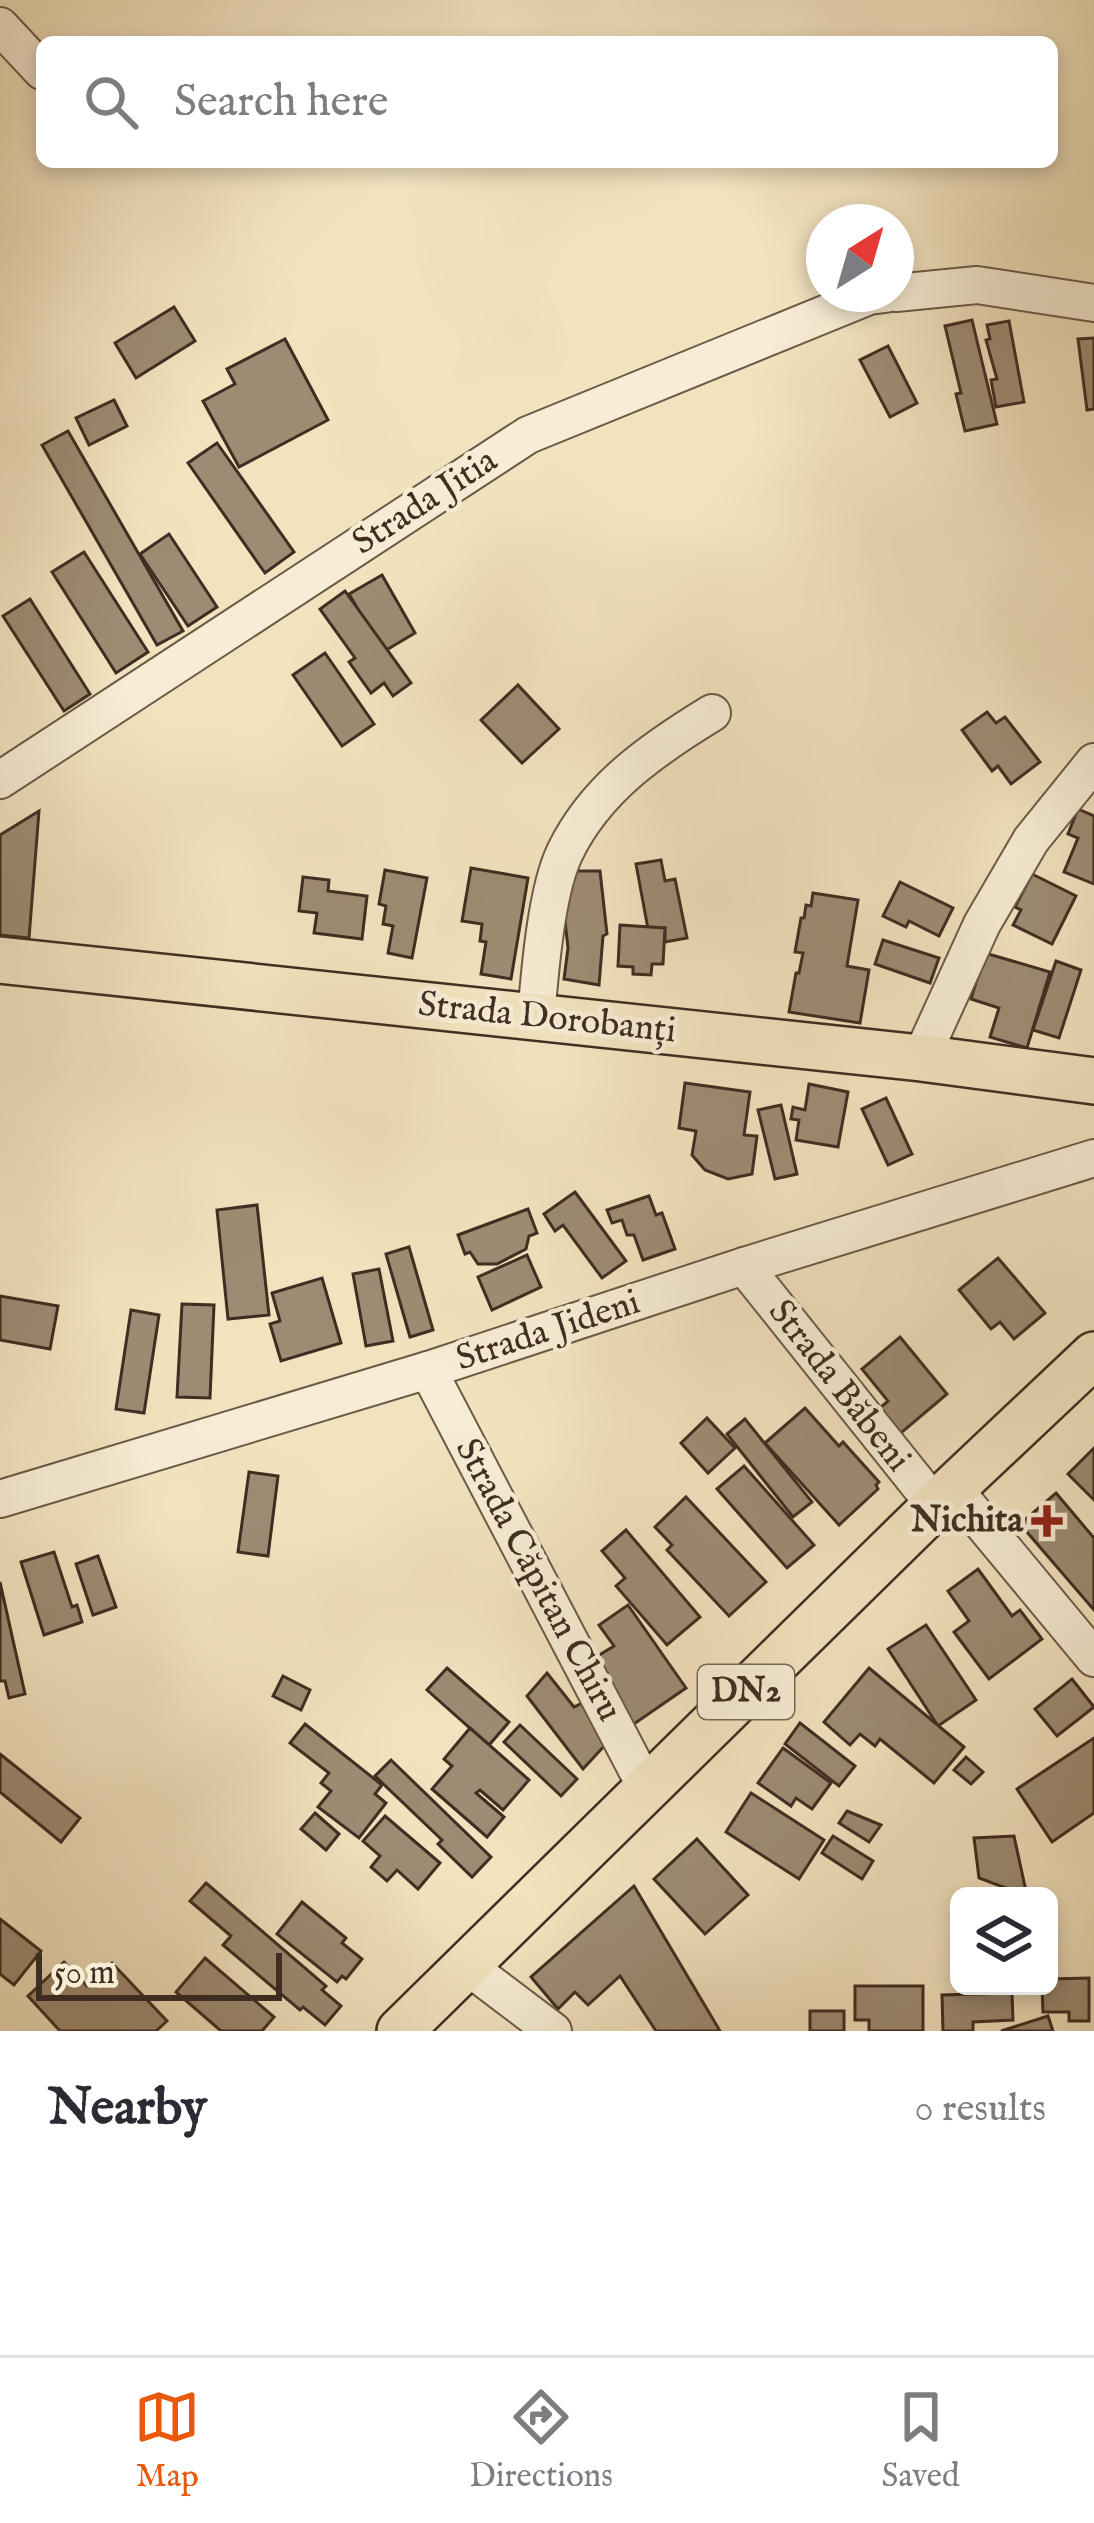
<!DOCTYPE html>
<meta charset="utf-8">
<style>
body{margin:0;font-family:"IM FELL English",serif;background:#f7f7f7;color:#2b2b33}
.controls{position:absolute;right:36px;bottom:36px;display:grid;overflow:hidden;border-radius:18px;box-shadow:0 6px 18px #0003}
.controls button{width:108px;height:108px;display:grid;place-items:center;padding:0;border:0;border-bottom:3px solid #e1e1e2;background:#fff;color:#2b2b33;font:60px sans-serif}
.compass{position:absolute;left:806px;top:204px;width:108px;height:108px;border-radius:50%;background:#fff;box-shadow:0 6px 18px #0003;rotate:37deg}
.scale{position:absolute;left:36px;bottom:30px;width:246px;box-sizing:border-box;padding-left:12px;border:6px solid #402d22;border-top:0;font-size:33px;line-height:42px;white-space:nowrap;color:#402d22;-webkit-text-stroke:9px #f7edd5;paint-order:stroke}
.list{margin:0;padding:0;list-style:none}
h2{display:flex;justify-content:space-between;align-items:center;height:156px;margin:0;padding:0 48px;font-size:51px}
h2 small{font-size:39px;font-weight:400;color:#7c7c81}
.icon{flex:none;width:66px;height:66px;fill:none;stroke:currentColor;stroke-width:2;stroke-linecap:round;stroke-linejoin:round}
.map{position:relative;flex:none;width:1094px;height:2031px;overflow:hidden}
.search{position:absolute;background:#fff;box-shadow:0 6px 18px #0003;left:36px;right:36px;top:36px;height:132px;display:flex;align-items:center;gap:30px;box-sizing:border-box;padding:0 42px;border-radius:18px;color:#7c7c81;font-size:45px}
.sheet{height:324px;background:#fff}
nav{display:flex;justify-content:space-around;align-items:center;box-sizing:border-box;height:168px;border-top:3px solid #e1e1e2;background:#fff;font-size:33px;color:#7c7c81}
nav a{display:grid;justify-items:center;gap:6px}
nav .on{color:#ea580c}
.map>svg:first-child{display:block}
</style>
<div class="map">
<svg width="1094" height="2031" viewBox="0 0 1094 2031">
<rect width="100%" height="100%" fill="#f2e3bf"/>
<filter id="stains"><feTurbulence type="fractalNoise" baseFrequency=".00167" numOctaves="4"/><feColorMatrix values="0 0 0 0 .2 0 0 0 0 .09 0 0 0 0 .02 0 0 0 .5 -.17"/></filter>
<radialGradient id="worn" r=".72"><stop offset=".6" stop-color="#630" stop-opacity="0"/><stop offset="1" stop-color="#630" stop-opacity=".3"/></radialGradient>
<g fill="#9d8c74" stroke="#402d22" stroke-width="3">
<path d="M174 307 195 341 136 378 115 343Z"/>
<path d="M972 320 997 424 965 431 956 394 961 393 945 326Z"/>
<path d="M1009 321 1024 402 996 407 991 380 997 379 986 340 990 339 987 325Z"/>
<path d="M1094 338V409L1087 410 1078 339Z"/>
<path d="M285 339 328 420 239 467 203 401 235 384 227 369Z"/>
<path d="M888 346 917 403 890 417 860 360Z"/>
<path d="M114 400 127 426 89 445 76 418Z"/>
<path d="M68 431 183 631 157 645 42 445Z"/>
<path d="M217 443 294 552 265 573 188 463Z"/>
<path d="M169 534 217 607 188 626 140 554Z"/>
<path d="M84 552 148 652 116 673 52 572Z"/>
<path d="M382 575 415 633 383 652 349 594Z"/>
<path d="M345 591 411 683 393 696 384 683 371 693 349 662 355 658 320 609Z"/>
<path d="M30 599 90 694 64 711 3 616Z"/>
<path d="M325 653 374 724 342 746 293 675Z"/>
<path d="M518 685 559 729 522 763 481 720Z"/>
<path d="M987 712 996 723 1005 717 1040 762 1011 784 998 766 992 771 962 730Z"/>
<path d="M1078 809 1094 816V884L1064 872 1078 838 1068 834Z"/>
<path d="M39 811 29 938 0 935V835Z"/>
<path d="M661 860 665 881 675 879 687 938 665 942V928L648 929 636 864Z"/>
<path d="M471 868 528 878 511 979 481 974 486 942 480 941 482 924 462 921Z"/>
<path d="M385 870 427 878 412 958 388 953 393 926 383 924 386 906 379 904Z"/>
<path d="M572 871H600L607 934 603 936 599 985 564 979 568 948 561 886Z"/>
<path d="M1032 874 1076 896 1052 944 1013 925 1021 910 1015 907Z"/>
<path d="M303 877 329 880 328 891 367 896 362 939 314 933 317 913 299 911Z"/>
<path d="M900 882 953 908 939 936 909 921 906 927 883 916Z"/>
<path d="M813 893 858 900 847 966 869 970 860 1023 789 1012 796 973H799L803 953 795 952 801 918H804L806 905 811 906Z"/>
<path d="M620 925 665 928 663 964H652L651 975 633 974V967L618 966Z"/>
<path d="M883 940 939 958 930 983 875 964Z"/>
<path d="M985 953 1050 972 1027 1048 990 1037 999 1008 971 999Z"/>
<path d="M1056 961 1081 970 1059 1038 1033 1030Z"/>
<path d="M685 1083 750 1092 744 1135 757 1136 752 1174 728 1179 705 1170 692 1155 696 1131 679 1128Z"/>
<path d="M809 1084 848 1092 838 1147 796 1140 799 1120 791 1119 793 1107 805 1110Z"/>
<path d="M886 1098 912 1154 888 1165 862 1109Z"/>
<path d="M781 1105 797 1174 775 1179 758 1110Z"/>
<path d="M575 1192 626 1261 602 1278 563 1225 555 1231 544 1214Z"/>
<path d="M649 1196 656 1215 662 1213 675 1249 643 1260 634 1235H627L622 1220 612 1223 607 1210Z"/>
<path d="M257 1205 269 1315 228 1319 217 1210Z"/>
<path d="M528 1209 537 1233 529 1236 526 1249 497 1264H478L470 1252 465 1254 458 1235Z"/>
<path d="M409 1247 433 1330 410 1337 386 1254Z"/>
<path d="M527 1255 541 1287 492 1310 478 1277Z"/>
<path d="M998 1258 1045 1313 1014 1339 1000 1322 991 1329 959 1290Z"/>
<path d="M379 1269 393 1341 366 1346 353 1274Z"/>
<path d="M322 1278 341 1343 281 1361 270 1324 280 1321 272 1293Z"/>
<path d="M0 1296 58 1306 50 1349 0 1340Z"/>
<path d="M182 1304 214 1305 210 1398 177 1397Z"/>
<path d="M131 1310 159 1315 144 1413 116 1409Z"/>
<path d="M900 1337 947 1394 901 1433 880 1408 888 1401 862 1369Z"/>
<path d="M805 1408 839 1446 843 1442 879 1482 876 1485 878 1489 839 1525 765 1443Z"/>
<path d="M707 1418 735 1448 708 1473 681 1443Z"/>
<path d="M745 1419 812 1502 793 1517 727 1434Z"/>
<path d="M1094 1448V1500L1068 1474Z"/>
<path d="M744 1466 814 1545 787 1568 717 1489Z"/>
<path d="M249 1472 278 1476 268 1556 238 1552Z"/>
<path d="M1056 1493 1094 1538V1610L1020 1524Z"/>
<path d="M686 1497 766 1582 729 1616 667 1550 672 1545 655 1527Z"/>
<path d="M626 1530 700 1617 667 1645 616 1586 625 1578 602 1551Z"/>
<path d="M54 1552 72 1607 77 1605 82 1622 44 1635 21 1562Z"/>
<path d="M98 1556 116 1607 93 1615 76 1564Z"/>
<path d="M978 1569 1012 1616 1020 1610 1042 1639 989 1679 954 1632 969 1621 948 1591Z"/>
<path d="M0 1582 25 1694 9 1698 5 1681H0Z"/>
<path d="M628 1605 686 1688 631 1726 598 1679 607 1673 596 1657 614 1646 599 1625Z"/>
<path d="M926 1625 976 1700 938 1726 888 1649Z"/>
<path d="M447 1668 509 1722 489 1745 427 1690Z"/>
<path d="M869 1668 964 1747 934 1783 880 1739 875 1746 860 1734 850 1745 824 1722Z"/>
<path d="M547 1673 574 1707 584 1702 606 1744 583 1769 527 1696Z"/>
<path d="M283 1676 310 1690 301 1710 273 1696Z"/>
<path d="M1072 1679 1094 1707 1057 1736 1035 1709Z"/>
<path d="M800 1723 855 1766 839 1786 785 1744Z"/>
<path d="M305 1724 382 1785 375 1794 386 1803 359 1838 318 1807 331 1791 321 1783 329 1773 290 1743Z"/>
<path d="M520 1725 577 1779 561 1796 504 1742Z"/>
<path d="M470 1728 529 1780 503 1810 480 1790 476 1793 504 1817 487 1837 432 1789 452 1766 444 1759Z"/>
<path d="M1094 1738V1813L1052 1842 1017 1789Z"/>
<path d="M783 1748 831 1783 812 1809 796 1798 791 1806 758 1783Z"/>
<path d="M0 1754 80 1818 61 1842 0 1792Z"/>
<path d="M966 1757 983 1772 971 1784 954 1770Z"/>
<path d="M391 1760 491 1857 472 1877 438 1844 442 1840 375 1776Z"/>
<path d="M751 1793 824 1840 799 1879 726 1832Z"/>
<path d="M847 1811 881 1825 869 1842 839 1823Z"/>
<path d="M315 1813 339 1834 326 1850 301 1829Z"/>
<path d="M385 1816 440 1863 418 1889 397 1870 387 1881 371 1867 380 1856 363 1841Z"/>
<path d="M833 1836 873 1861 862 1879 822 1853Z"/>
<path d="M1014 1836 1027 1896 979 1878 974 1838Z"/>
<path d="M697 1839 748 1895 705 1934 654 1879Z"/>
<path d="M206 1883 326 1986 322 1990 341 2006 325 2025 303 2007 300 2010 223 1945 231 1936 190 1901Z"/>
<path d="M634 1886 720 2031H656L620 1976 588 2005 575 1992 558 2009 531 1977Z"/>
<path d="M302 1902 346 1938 342 1943 362 1959 346 1979 342 1976 337 1982 277 1934Z"/>
<path d="M0 1919 41 1951 14 1985 0 1974Z"/>
<path d="M205 1958 274 2017 262 2031H221L176 1992Z"/>
<path d="M64 1962 87 1986 112 1963 167 2021 156 2031H60L28 1996Z"/>
<path d="M1089 1978V2021H1069V2012H1043L1042 1986H1049V1979Z"/>
<path d="M855 1986H923V2031H869V2020H855Z"/>
<path d="M1012 1993 1013 2020 973 2022V2031H943L942 1995Z"/>
<rect x="810" y="2011" width="34" height="20"/>
<path d="M1048 2016 1053 2031H1001Z"/>
</g>
<g fill="none" stroke-linecap="round" stroke-linejoin="round">
<defs>
<g id="minor">
<path d="M0 26 42 71"/>
<path d="M896 293 977 285 1094 303"/>
<path d="M0 780 528 435 869 296 885 294"/>
<path d="M536 1017C540 972 546 891 565 852 596 788 653 749 712 713"/>
<path d="M921 1058 982 924 1031 840 1094 762"/>
<path d="M744 1266 935 1505"/>
<path d="M428 1370 647 1789"/>
<path d="M953 1488 1094 1658"/>
<path d="M0 1499 428 1370 744 1266 1094 1158"/>
<path d="M467 1966 553 2031"/>
</g>
<g id="major">
<path d="M0 960 921 1058 1094 1081"/>
<path d="M400 2031 953 1488 1094 1355"/>
</g>
</defs>
<use href="#minor" stroke="#6c5a49" stroke-width="40"/>
<use href="#major" stroke="#402d22" stroke-width="50"/>
<use href="#minor" stroke="#f7edd5" stroke-width="36"/>
<use href="#major" stroke="#f2e3bf" stroke-width="45"/>
</g>
<path fill="#8f2418" stroke="#f7edd5" stroke-width="4.5" d="M1041 1503h12v12h12v12h-12v12h-12v-12h-12v-12h12z"/>
<g text-anchor="middle" dominant-baseline="central" stroke-width="9" stroke-linejoin="round" paint-order="stroke">
<rect fill="#f7edd5" stroke="#776758" stroke-width="3" x="698" y="1665" width="96" height="54" rx="9"/>
<g font-size="33" font-weight="bold" fill="#402d22">
<text x="746" y="1692">DN2</text>
</g>
<g font-size="36" fill="#402d22" stroke="#f7edd5">
<text transform="translate(425 502) rotate(-33)">Strada Jitia</text>
<text transform="translate(547 1018) rotate(6)">Strada Dorobanți</text>
<text transform="translate(548 1331) rotate(-18)">Strada Jideni</text>
<text transform="translate(839 1386) rotate(52)">Strada Băbeni</text>
<text transform="translate(538 1580) rotate(62)">Strada Căpitan Chiru</text>
</g>
<g font-size="36" font-weight="bold" fill="#402d22" stroke="#f7edd5" text-anchor="end">
<text x="1023" y="1521">Nichita</text>
</g>
</g>
<rect width="100%" height="100%" filter="url(#stains)"/>
<rect width="100%" height="100%" fill="url(#worn)"/>
</svg>
<div class="controls">
<button><svg class="icon" aria-label="layers" viewBox="0 0 24 24"><path d="M12 4l9 5-9 5-9-5zM3 14l9 5 9-5"/></svg></button>
</div>
<svg class="compass" viewBox="-18 -18 36 36"><path d="M0-13l5 13h-10z" fill="#e53935"/><path d="M0 13l5-13h-10z" fill="#7c7c81"/></svg>
<div class="scale">50 m</div>
<div class="search"><svg class="icon" aria-label="search" viewBox="0 0 24 24"><circle cx="10" cy="10" r="6"/><path d="M15 15l6 6"/></svg>Search here</div>
</div>
<section class="sheet">
<h2>Nearby<small>0 results</small></h2>
<ul class="list">
</ul>
</section>
<nav>
<a class="on"><svg class="icon" aria-label="map" viewBox="0 0 24 24"><path d="M3 6l6-2 6 2 6-2v14l-6 2-6-2-6 2zM9 4v14M15 6v14"/></svg>Map</a>
<a><svg class="icon" aria-label="directions" viewBox="0 0 24 24"><path d="M12 3l9 9-9 9-9-9zM9 14v-3h6M13 9l2 2-2 2"/></svg>Directions</a>
<a><svg class="icon" aria-label="saved" viewBox="0 0 24 24"><path d="M7 4h10v16l-5-4-5 4z"/></svg>Saved</a>
</nav>
